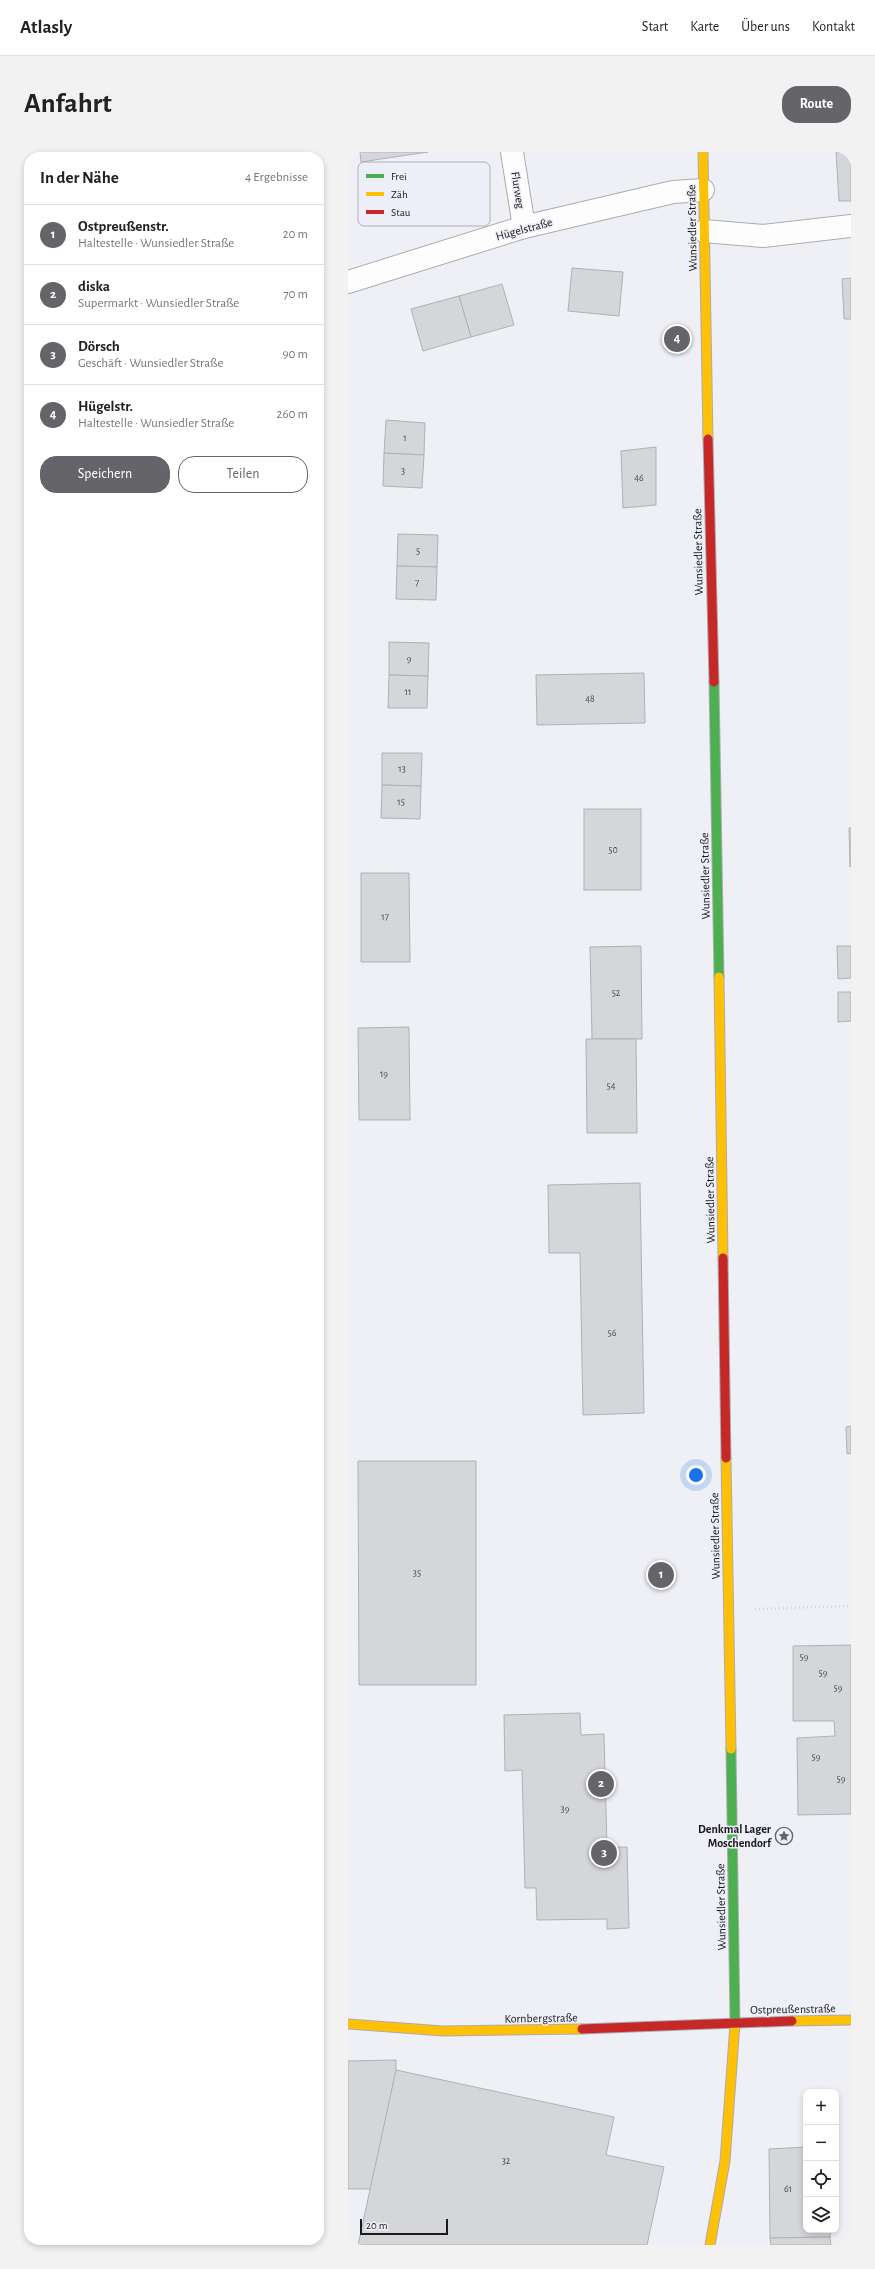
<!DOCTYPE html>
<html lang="de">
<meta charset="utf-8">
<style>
body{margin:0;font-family:"Alegreya Sans",sans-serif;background:#f2f2f2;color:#222}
.controls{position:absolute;right:12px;bottom:12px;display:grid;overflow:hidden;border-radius:8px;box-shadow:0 2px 6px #0003}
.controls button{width:36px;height:36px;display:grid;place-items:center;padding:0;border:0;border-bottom:1px solid #e0e0e0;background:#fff;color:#222;font:20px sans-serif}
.scale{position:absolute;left:12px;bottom:10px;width:88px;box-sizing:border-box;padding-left:4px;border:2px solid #1a1a1d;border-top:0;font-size:11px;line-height:14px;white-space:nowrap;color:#1a1a1d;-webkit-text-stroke:3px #edeef7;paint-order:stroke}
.you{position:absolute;left:348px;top:1323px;width:14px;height:14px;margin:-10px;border:3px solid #fff;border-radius:50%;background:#1a73e8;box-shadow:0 0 0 6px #1a73e833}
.badge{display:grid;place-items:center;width:26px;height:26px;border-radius:50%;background:#656569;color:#fff;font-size:13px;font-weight:700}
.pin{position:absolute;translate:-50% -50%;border:2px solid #fff;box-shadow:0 1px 4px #0006}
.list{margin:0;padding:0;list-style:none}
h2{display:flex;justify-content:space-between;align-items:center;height:52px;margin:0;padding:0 16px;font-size:17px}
h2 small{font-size:13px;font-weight:400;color:#767676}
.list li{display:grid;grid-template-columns:26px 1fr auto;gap:12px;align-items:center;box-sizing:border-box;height:60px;padding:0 16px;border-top:1px solid #e0e0e0}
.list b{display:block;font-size:15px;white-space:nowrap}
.list p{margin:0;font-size:13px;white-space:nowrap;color:#767676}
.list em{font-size:13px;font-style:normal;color:#767676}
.actions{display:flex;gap:8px;padding:12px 16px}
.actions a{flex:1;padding:9px 0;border:1px solid #656569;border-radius:16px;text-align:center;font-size:14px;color:#656569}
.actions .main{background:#656569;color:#fff}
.icon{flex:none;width:22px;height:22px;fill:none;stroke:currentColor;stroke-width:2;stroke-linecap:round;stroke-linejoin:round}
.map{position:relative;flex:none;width:503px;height:2093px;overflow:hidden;border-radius:16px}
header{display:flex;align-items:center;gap:24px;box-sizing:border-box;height:56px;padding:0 20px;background:#fff;border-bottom:1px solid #e0e0e0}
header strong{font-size:19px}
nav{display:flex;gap:22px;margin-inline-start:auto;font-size:14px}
.intro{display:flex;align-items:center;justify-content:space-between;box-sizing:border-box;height:96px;padding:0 24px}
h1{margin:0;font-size:28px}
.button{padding:10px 18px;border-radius:16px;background:#656569;color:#fff;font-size:14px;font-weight:700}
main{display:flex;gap:24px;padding:0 24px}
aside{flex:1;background:#fff;border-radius:16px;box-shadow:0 2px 6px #0003}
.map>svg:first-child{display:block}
</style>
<header>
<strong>Atlasly</strong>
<nav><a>Start</a><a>Karte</a><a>Über uns</a><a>Kontakt</a></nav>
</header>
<div class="intro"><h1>Anfahrt</h1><a class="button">Route</a></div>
<main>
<aside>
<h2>In der Nähe<small>4 Ergebnisse</small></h2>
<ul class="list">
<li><span class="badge">1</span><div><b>Ostpreußenstr.</b><p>Haltestelle · Wunsiedler Straße</p></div><em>20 m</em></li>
<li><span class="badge">2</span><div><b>diska</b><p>Supermarkt · Wunsiedler Straße</p></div><em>70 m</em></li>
<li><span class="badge">3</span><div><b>Dörsch</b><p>Geschäft · Wunsiedler Straße</p></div><em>90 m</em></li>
<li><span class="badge">4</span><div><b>Hügelstr.</b><p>Haltestelle · Wunsiedler Straße</p></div><em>260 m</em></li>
</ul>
<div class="actions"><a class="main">Speichern</a><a>Teilen</a></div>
</aside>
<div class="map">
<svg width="503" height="2093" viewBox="0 0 503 2093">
<rect width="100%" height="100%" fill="#eff0f5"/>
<g fill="#d5d6da" stroke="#b0b1b5">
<path d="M12 0H80L13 10Z"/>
<path d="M488 0H503V49H491Z"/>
<path d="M224 116 275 120 271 164 220 159Z"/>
<path d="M503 126V167H496L494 127Z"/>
<path d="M154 132 166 173 123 185 111 144Z"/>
<path d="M111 144 123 185 75 199 63 157Z"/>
<path d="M38 268 77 271 76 303 36 301Z"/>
<path d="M308 295V353L275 356 273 299Z"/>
<path d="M36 301 76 303 74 336 35 334Z"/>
<path d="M50 382 90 383 89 415 49 414Z"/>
<path d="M49 414 89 415 88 448 48 447Z"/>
<path d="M41 490 81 491 80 524 41 523Z"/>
<path d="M296 521 297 571 189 573 188 523Z"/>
<path d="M41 523 80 524 79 556H40Z"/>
<path d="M34 601H74L73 634 34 633Z"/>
<path d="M34 633 73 634 72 667 33 666Z"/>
<rect x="236" y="657" width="57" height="81"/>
<path d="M501 676H503V714L502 715Z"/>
<path d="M13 721H61L62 810H13Z"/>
<path d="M293 794 294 887H244L242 795Z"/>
<path d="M489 794H503V826L490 827Z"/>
<path d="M490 840H503V869L490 870Z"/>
<path d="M61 875 62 968H11L10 876Z"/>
<path d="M238 887H288L289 981H239Z"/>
<path d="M292 1031 296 1261 235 1263 232 1101H201L200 1033Z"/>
<path d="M503 1274V1301L499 1302 498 1275Z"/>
<path d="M10 1309H128V1533H11Z"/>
<path d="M503 1493V1662L450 1663 449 1586 487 1584 486 1569H445V1494Z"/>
<path d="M232 1561 233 1583 256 1582 259 1695H279L281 1776 259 1777V1767L189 1768 188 1736H177L174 1618 157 1619 156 1563Z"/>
<path d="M48 1908V1918L23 2037H0V1909Z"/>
<path d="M48 1918 266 1965 258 2003 316 2015 299 2093H10Z"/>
<path d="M458 1995V2078H482V2085L422 2086 421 1997Z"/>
<path d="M482 2085 483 2093H423L422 2086Z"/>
</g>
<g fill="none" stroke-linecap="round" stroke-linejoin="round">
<defs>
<g id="street">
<path d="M164 0 176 75"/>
<path d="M356 79 415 84 503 74"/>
<path d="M0 130 176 75 325 40 355 38"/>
</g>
<g id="fast">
<path d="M366 530 371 825"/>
<path d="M383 1597 387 1872"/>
</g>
<g id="slow">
<path d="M355 0 360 287"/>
<path d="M371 825 375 1106"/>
<path d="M378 1306 383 1597"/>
<path d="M444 1869 503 1868"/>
<path d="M0 1872 95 1879 234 1877"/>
<path d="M362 2093 377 2009 387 1872"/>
</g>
<g id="jam">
<path d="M360 287 366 530"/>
<path d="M375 1106 378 1306"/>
<path d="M234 1877 444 1869"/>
</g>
</defs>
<use href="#street" stroke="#abacb0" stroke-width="24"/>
<use href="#fast" stroke="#abacb0" stroke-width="11"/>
<use href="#slow" stroke="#abacb0" stroke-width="11"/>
<use href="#jam" stroke="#abacb0" stroke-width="11"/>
<path stroke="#d6d6d8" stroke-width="2.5" stroke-dasharray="1 3" stroke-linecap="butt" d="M407 1457 503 1454"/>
<use href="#street" stroke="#fdfdfe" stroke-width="22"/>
<use href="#fast" stroke="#4caf50" stroke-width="9"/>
<use href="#slow" stroke="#ffc107" stroke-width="9"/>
<use href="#jam" stroke="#c62828" stroke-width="9"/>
</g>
<defs>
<symbol id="sight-ring" viewBox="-11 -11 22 22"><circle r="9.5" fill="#edeef7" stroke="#656569" stroke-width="1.5"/><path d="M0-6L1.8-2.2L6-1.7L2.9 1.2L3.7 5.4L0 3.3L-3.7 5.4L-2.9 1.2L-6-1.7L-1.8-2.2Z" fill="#656569"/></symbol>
</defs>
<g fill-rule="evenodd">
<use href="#sight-ring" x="426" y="1674" width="20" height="20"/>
</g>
<g text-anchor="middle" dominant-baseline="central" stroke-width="3" stroke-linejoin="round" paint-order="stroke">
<g font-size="10" fill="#49494c">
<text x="57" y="286">1</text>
<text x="55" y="319">3</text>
<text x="291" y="326">46</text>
<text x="70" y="399">5</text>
<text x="69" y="431">7</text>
<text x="61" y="507">9</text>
<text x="60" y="540">11</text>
<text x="242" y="547">48</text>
<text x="54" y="617">13</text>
<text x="53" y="650">15</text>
<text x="265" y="698">50</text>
<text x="37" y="765">17</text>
<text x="268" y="841">52</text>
<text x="36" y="922">19</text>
<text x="263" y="934">54</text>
<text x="264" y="1181">56</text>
<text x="69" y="1421">35</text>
<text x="456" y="1505">59</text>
<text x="475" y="1521">59</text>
<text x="490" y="1536">59</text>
<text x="468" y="1605">59</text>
<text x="493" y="1627">59</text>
<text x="217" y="1657">39</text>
<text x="158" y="2009">32</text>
<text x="440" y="2037">61</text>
</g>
<g font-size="12" fill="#1a1a1d" stroke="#edeef7">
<text transform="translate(170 38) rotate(81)">Flurweg</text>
<text transform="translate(344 76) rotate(-91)">Wunsiedler Straße</text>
<text transform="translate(176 77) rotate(-15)">Hügelstraße</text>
<text transform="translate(350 400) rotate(-91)">Wunsiedler Straße</text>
<text transform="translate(357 724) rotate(-91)">Wunsiedler Straße</text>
<text transform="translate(362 1048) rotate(-91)">Wunsiedler Straße</text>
<text transform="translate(367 1384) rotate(-91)">Wunsiedler Straße</text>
<text transform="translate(373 1755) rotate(-91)">Wunsiedler Straße</text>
<text transform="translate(445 1857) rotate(-1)">Ostpreußenstraße</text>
<text transform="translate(193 1866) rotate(-1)">Kornbergstraße</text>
</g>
<g font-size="12" font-weight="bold" fill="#1a1a1d" stroke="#edeef7" text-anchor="end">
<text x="423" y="1677">Denkmal Lager<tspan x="423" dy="14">Moschendorf</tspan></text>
</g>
</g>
<rect x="10" y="10" width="132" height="64" rx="6" fill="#edeef7" stroke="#aeaeb6" stroke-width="1"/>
<rect x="18" y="22" width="18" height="4" fill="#4caf50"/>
<rect x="18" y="40" width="18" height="4" fill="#ffc107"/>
<rect x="18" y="58" width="18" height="4" fill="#c62828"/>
<g font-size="11" fill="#1a1a1d">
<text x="43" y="28">Frei</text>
<text x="43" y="46">Zäh</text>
<text x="43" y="64">Stau</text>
</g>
</svg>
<div class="controls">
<button>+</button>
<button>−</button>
<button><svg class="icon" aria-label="locate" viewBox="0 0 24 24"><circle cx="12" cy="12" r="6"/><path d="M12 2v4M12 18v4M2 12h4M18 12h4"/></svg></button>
<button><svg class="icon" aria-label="layers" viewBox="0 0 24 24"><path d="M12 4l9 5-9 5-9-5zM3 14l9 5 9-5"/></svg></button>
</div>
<div class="scale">20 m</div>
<div class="you"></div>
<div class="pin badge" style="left:313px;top:1423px">1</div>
<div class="pin badge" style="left:253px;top:1632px">2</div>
<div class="pin badge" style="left:256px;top:1701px">3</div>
<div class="pin badge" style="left:329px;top:187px">4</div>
</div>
</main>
